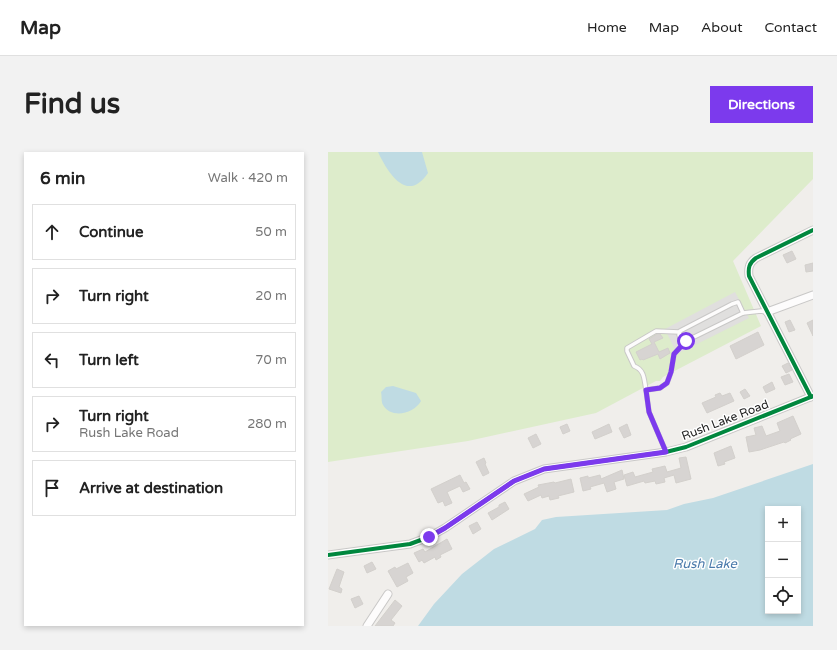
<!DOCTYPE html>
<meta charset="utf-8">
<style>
body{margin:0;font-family:"Varela Round",sans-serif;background:#f2f2f2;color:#222}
.controls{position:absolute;right:12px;bottom:12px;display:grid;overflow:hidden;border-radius:0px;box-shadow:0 2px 6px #0003}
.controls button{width:36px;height:36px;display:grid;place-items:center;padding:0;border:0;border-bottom:1px solid #e0e0e0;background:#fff;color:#222;font:20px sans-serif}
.stop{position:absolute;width:12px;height:12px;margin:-9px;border:3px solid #7c3aed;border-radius:50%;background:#fff}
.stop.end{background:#7c3aed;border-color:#fff;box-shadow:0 1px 4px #0008}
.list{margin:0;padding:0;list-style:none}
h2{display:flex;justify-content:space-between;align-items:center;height:52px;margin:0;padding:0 16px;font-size:17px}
h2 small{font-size:13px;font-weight:400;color:#767676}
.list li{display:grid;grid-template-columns:26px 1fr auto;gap:12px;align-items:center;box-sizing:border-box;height:56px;margin:0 8px 8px;padding:0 8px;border:1px solid #e0e0e0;border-radius:0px}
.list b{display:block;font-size:15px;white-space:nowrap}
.list p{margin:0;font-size:13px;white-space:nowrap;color:#767676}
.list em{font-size:13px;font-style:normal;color:#767676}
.icon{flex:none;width:22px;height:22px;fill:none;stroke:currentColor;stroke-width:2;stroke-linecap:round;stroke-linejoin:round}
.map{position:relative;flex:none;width:485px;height:474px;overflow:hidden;border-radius:0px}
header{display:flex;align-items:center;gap:24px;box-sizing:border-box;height:56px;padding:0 20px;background:#fff;border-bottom:1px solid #e0e0e0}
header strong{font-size:19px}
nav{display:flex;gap:22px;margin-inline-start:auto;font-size:14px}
.intro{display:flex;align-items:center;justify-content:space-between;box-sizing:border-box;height:96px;padding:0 24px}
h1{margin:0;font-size:28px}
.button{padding:10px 18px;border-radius:0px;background:#7c3aed;color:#fff;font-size:14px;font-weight:700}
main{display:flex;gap:24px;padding:0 24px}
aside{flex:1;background:#fff;border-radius:0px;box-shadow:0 2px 6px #0003}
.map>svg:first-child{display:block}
</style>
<header>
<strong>Map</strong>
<nav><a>Home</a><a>Map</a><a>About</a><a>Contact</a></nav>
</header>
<div class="intro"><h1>Find us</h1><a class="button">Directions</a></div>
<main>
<aside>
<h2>6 min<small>Walk · 420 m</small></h2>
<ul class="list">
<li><svg class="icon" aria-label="ahead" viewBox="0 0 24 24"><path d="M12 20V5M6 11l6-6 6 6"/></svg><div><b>Continue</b></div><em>50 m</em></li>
<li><svg class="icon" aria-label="right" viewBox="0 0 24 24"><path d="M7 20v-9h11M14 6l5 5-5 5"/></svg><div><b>Turn right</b></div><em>20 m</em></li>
<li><svg class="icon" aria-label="left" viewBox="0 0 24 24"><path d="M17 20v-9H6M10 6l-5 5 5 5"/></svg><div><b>Turn left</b></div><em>70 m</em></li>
<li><svg class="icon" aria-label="right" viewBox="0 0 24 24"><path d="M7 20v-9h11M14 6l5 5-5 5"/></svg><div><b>Turn right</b><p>Rush Lake Road</p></div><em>280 m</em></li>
<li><svg class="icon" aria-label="arrive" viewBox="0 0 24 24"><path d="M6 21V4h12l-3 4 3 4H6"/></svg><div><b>Arrive at destination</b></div></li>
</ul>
</aside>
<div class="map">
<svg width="485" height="474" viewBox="0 0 485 474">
<rect width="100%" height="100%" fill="#f0eeeb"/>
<path fill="#ddeccb" d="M0 0H485V27L405 109 433 174 335 225 332 229H328L268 261 140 289 0 310Z"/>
<path fill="#e0dfde" d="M407 140 421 166 349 202 337 177Z"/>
<g fill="#bfdbe3" fill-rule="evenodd">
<path d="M50 0H94L100 21C79 52 60 21 50 0Z"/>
<path d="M65 234 88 241 93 249C86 262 63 267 55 253 53 250 54 244 53 240L58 235Z"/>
<path d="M485 312V474H90L106 452 134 422 166 397 207 377 214 368 228 365 339 358 356 352 385 346ZM440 357H470V459H440Z"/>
</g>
<g fill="#d7d4d2" stroke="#d3d0cc">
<path d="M464 99 468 107 459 111 455 103Z"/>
<path d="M485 111V119L478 120 477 113Z"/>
<path d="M462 168 467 178 461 180 457 170Z"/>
<path d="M485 168V184L479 171Z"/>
<path d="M430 180 436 193 408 207 402 194Z"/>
<path d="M329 182H332L335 186 326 190 331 200 340 196 342 201 332 207 330 202 315 208 314 207 312 208 308 200 324 192 321 187Z"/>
<path d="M460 211 464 218 458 221 454 214Z"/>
<path d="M461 222 465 230 457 233 453 225Z"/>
<path d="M444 230 447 237 438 241 435 235Z"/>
<path d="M417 237 422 244 416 247 412 240Z"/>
<path d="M392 241 394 244 402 241 406 249 379 261 374 251 388 245 387 243Z"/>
<path d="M465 264 473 282 462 287 463 288 457 291 456 290 432 298 421 300 418 285 428 283 426 276 434 274 438 284 452 279 449 271Z"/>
<path d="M239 272 242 279 235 282 232 275Z"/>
<path d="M281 272 284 280 267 287 264 280Z"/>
<path d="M299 272 303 283 296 286 291 276Z"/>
<path d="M208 282 213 292 205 296 200 286Z"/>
<path d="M403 294 407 306 396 310 397 312 390 314 386 301Z"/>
<path d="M358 305 363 327 348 331 346 323 336 326 337 330 328 332 327 329 317 331 316 329 299 334 296 323 305 320 307 325 325 320 324 317 337 314 339 320 353 316 351 306Z"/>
<path d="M156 306 158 311 157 312 161 321 155 324 148 310Z"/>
<path d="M294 318 296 327 286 330 288 337 279 340 276 331 262 335 263 337 255 339 252 326 260 324V326L272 323 273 327Z"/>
<path d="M132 323 136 331 138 330 142 337 135 340 132 334 119 340 124 351 117 354 115 349 110 351 103 337Z"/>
<path d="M243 327 246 340 230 344 231 346 222 348 221 344 214 346 213 343 200 349 196 342 211 335 210 333 226 330 227 331Z"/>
<path d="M177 350 181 357 164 368 160 361 171 355V353Z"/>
<path d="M149 370 153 377 145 382 141 374Z"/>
<path d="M119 387 124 397 112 403 113 405 108 408 107 405 96 411 94 408 91 410 86 401 95 397 97 400Z"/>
<path d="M44 410 48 417 39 421 36 414Z"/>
<path d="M80 411 85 421 78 425 80 429 69 435 60 419 67 415 68 417Z"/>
<path d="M9 417 16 420 11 435 14 437 13 441 1 437Z"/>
<path d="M31 444 35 452 27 456 23 447Z"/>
<path d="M67 448 74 454 63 468 67 471 65 474H47Z"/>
</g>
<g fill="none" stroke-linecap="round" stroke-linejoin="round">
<defs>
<g id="service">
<path d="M355 192 351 183 352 179 404 152 410 150 415 161"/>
<path d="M318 238C316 228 317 218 306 214L299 199V196L328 179 351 180"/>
<path d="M338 300 321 260 318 238 332 236 339 231 343 220 346 202 358 189 415 161 433 159 438 160"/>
</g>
<g id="minor">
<path d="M439 160 485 143"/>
<path d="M483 245 421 124C420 116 421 111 428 106L485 78"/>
<path d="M0 403 82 392 101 385 117 376 186 329 216 317 338 300 358 295 485 244"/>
<path d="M39 474 60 442"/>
</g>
</defs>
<use href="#service" stroke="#c9c8c7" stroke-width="5.5"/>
<use href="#minor" stroke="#c9c8c7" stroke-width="9"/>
<use href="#service" stroke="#fdfcfc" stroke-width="3.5"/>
<use href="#minor" stroke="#fdfcfc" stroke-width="7"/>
<defs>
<g id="cycleway">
<path d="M483 245 421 124C420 116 421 111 428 106L485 78"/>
<path d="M0 403 82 392 101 385 117 376 186 329 216 317 338 300 358 295 485 244"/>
</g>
</defs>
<use href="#cycleway" stroke="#fff" stroke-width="6"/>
<use href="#cycleway" stroke="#00873e" stroke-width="4"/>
</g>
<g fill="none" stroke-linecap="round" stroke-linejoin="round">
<path stroke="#7c3aed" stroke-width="5" d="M101 385 117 376 186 329 216 317 338 300 321 260 318 238 332 236 339 231 343 220 346 202 358 189"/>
</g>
<g text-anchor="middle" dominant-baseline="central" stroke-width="3" stroke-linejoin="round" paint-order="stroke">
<g font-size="12" fill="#222" stroke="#fff">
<text transform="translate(397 268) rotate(-21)">Rush Lake Road</text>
</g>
<g font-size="13" font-style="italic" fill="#4a7aab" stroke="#fff">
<text x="377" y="412">Rush Lake</text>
</g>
</g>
</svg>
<div class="controls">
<button>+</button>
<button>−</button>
<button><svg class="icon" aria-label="locate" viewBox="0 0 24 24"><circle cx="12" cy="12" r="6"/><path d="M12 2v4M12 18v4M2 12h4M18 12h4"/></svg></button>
</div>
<div class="stop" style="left:358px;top:189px"></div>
<div class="stop end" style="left:101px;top:385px"></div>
</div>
</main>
